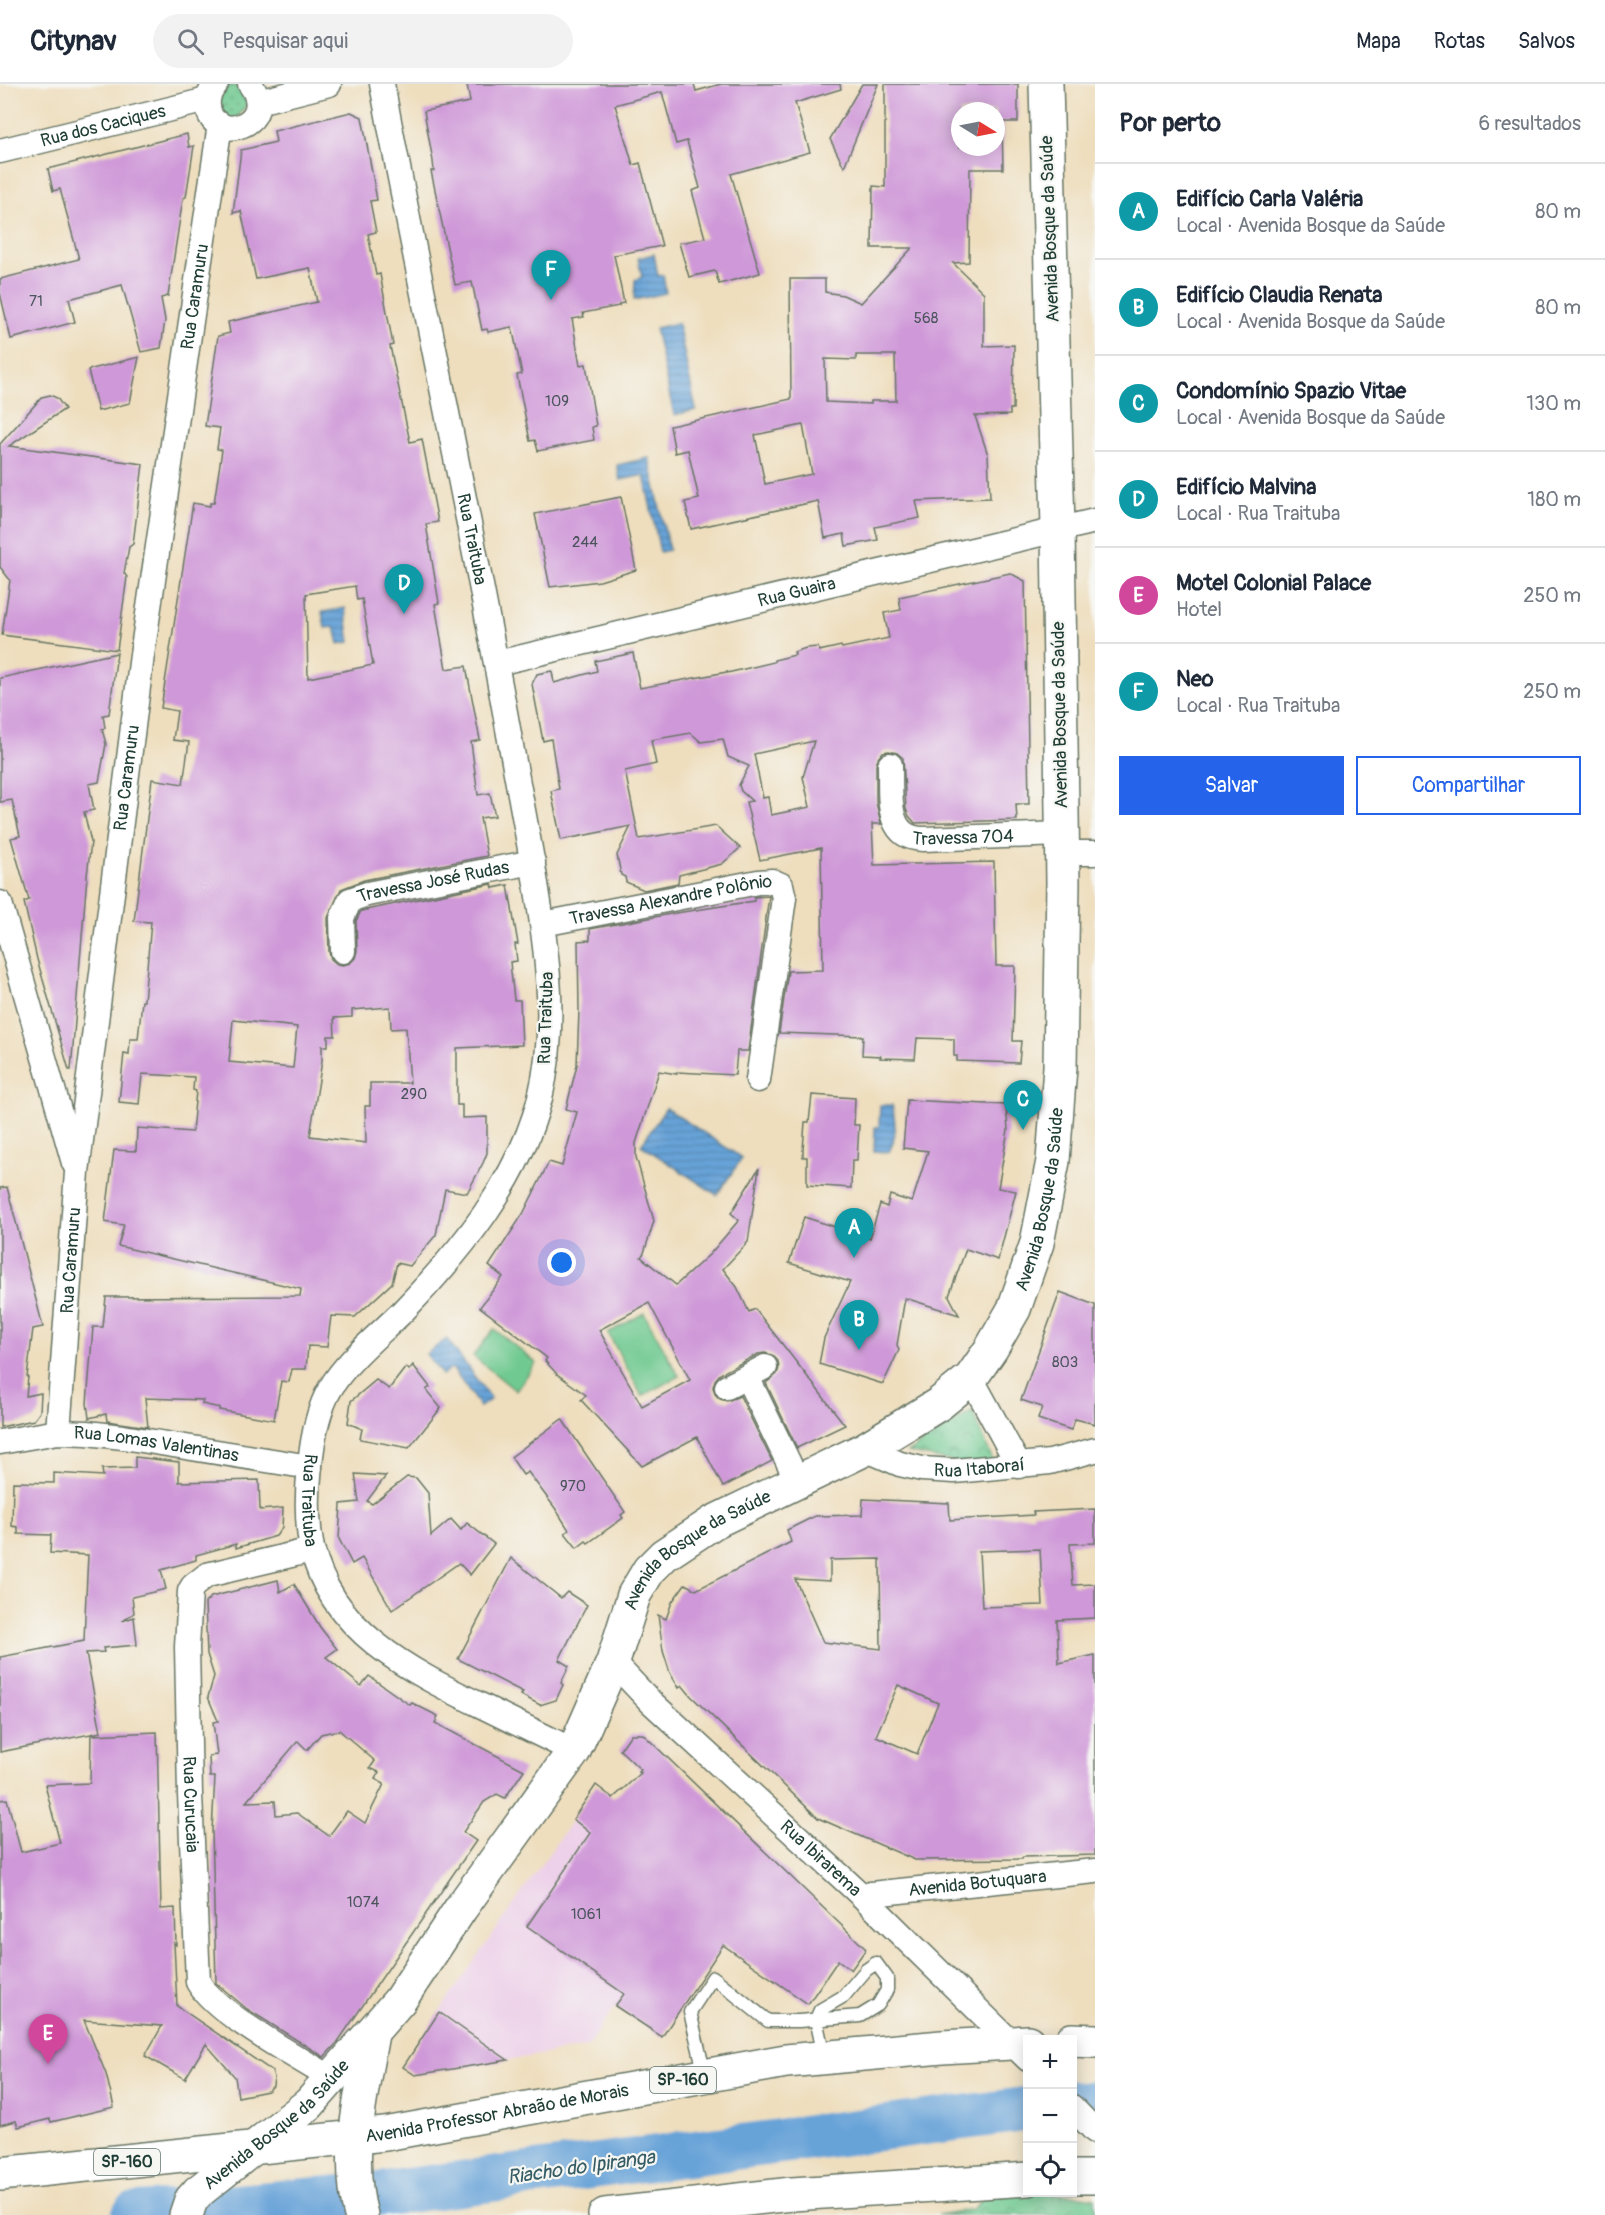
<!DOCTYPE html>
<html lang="pt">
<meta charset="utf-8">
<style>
body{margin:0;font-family:Pangolin,sans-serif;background:#f2f2f3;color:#1f2937}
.controls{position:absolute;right:18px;bottom:18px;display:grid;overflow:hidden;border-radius:0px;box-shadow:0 3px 15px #0003}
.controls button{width:54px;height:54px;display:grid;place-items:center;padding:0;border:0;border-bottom:2px solid #e0e1e3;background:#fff;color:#1f2937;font:30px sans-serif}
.compass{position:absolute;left:951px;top:18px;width:54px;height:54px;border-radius:50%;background:#fff;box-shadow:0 3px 15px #0003;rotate:100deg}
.you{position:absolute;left:562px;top:1179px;width:21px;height:21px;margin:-15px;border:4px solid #fff;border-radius:50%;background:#1a73e8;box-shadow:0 0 0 9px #1a73e833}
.badge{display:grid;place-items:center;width:39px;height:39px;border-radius:50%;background:#2563eb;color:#fff;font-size:20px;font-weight:700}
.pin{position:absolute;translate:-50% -50px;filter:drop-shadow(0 2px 3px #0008)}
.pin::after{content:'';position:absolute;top:32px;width:21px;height:18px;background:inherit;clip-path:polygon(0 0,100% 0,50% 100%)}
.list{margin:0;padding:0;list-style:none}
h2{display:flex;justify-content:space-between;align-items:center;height:78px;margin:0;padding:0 24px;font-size:26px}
h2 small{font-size:20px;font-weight:400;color:#747a83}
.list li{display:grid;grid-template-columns:39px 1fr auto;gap:18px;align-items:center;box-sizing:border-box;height:96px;padding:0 24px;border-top:2px solid #e0e1e3}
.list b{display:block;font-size:22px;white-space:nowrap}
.list p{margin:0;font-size:20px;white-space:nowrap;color:#747a83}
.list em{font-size:20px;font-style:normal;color:#747a83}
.actions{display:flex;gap:12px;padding:18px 24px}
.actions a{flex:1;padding:14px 0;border:2px solid #2563eb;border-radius:0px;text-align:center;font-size:21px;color:#2563eb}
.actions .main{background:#2563eb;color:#fff}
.icon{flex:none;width:33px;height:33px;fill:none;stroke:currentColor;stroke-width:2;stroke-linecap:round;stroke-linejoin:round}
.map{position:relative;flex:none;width:1095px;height:2131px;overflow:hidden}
header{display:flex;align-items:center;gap:36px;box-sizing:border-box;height:84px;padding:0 30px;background:#fff;border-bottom:2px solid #e0e1e3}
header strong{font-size:28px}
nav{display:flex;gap:33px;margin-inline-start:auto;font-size:21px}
.search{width:420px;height:54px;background:#f2f2f3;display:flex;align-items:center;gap:15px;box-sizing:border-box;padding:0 21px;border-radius:33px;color:#747a83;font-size:22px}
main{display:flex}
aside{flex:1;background:#fff}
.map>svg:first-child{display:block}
</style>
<header>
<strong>Citynav</strong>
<div class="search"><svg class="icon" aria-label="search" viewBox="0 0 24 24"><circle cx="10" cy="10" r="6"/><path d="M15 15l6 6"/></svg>Pesquisar aqui</div>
<nav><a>Mapa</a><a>Rotas</a><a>Salvos</a></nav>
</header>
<main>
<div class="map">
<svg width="1095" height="2131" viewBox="0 0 1095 2131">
<defs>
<pattern id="park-crowns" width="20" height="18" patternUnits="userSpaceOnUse" patternTransform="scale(1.5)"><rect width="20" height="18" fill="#6fc990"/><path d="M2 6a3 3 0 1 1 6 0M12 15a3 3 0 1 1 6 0" fill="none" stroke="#5ba476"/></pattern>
<pattern id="garden-dots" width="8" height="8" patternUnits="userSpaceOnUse" patternTransform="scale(1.5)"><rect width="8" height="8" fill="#6fc990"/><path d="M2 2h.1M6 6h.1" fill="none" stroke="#5ba476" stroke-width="1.8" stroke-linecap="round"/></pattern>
<pattern id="water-rules" width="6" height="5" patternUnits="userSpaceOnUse" patternTransform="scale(1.5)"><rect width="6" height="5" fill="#67a3d8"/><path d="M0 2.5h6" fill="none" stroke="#5486b0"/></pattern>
</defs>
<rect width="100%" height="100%" fill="#f6f6f2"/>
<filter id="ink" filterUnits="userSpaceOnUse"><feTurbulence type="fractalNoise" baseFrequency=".0167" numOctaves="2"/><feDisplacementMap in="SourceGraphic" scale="12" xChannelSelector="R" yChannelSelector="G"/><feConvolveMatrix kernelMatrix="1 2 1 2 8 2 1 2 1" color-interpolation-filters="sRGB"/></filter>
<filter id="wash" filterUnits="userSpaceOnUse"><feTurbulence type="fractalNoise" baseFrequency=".008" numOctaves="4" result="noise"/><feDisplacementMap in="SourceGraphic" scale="24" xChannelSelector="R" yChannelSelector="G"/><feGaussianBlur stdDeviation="1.35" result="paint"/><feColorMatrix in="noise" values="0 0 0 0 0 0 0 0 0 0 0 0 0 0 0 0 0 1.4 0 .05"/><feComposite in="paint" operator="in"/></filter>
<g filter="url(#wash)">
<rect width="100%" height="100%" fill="#eedebe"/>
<path fill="#edd0e9" d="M573 1735 685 1823 587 1963 508 1976 439 1928Z"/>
<g fill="url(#park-crowns)" stroke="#478362" stroke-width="1.5">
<path d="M972 1327 995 1381 958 1379 908 1368Z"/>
<path d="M989 2108 1076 2111 1095 2114V2131H938L973 2125Z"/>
</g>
<path fill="url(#garden-dots)" stroke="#478362" stroke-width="1.5" d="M232 1 240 4 247 20 237 34 221 33 216 8 223 3Z"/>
<g fill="#6fc990" stroke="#478362" stroke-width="1.5">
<path d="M644 1229 679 1292 642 1312 608 1249Z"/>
<path d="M494 1245 536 1279 516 1307 473 1272Z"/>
</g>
<g fill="url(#water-rules)" stroke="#437086" stroke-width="1.5">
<path d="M654 170 658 192 663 191 666 209 634 216 635 196 642 193 638 174Z"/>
<path d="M678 239 696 326 674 331 655 244Z"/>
<path d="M649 374 669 466 660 468 644 391 620 396 617 381Z"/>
<path d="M345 524 350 558 339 560 335 543 325 544 322 528Z"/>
<path d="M880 1021H892C896 1039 897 1052 889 1068L874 1067 875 1043H879Z"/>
<path d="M666 1024 742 1074 717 1111 641 1061Z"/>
<path d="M447 1255 491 1315 480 1323 452 1284 442 1291 426 1270Z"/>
</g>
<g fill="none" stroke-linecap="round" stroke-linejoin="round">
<g stroke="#67a3d8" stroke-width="45">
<path d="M1072 2019 1095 2020"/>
<path d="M134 2131 373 2111 1028 2025"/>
</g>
</g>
<g id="blocks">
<g fill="#cf98d8" fill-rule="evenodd">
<path d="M467 0H694L696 7 721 0H840L841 5 795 19 810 68 731 90 760 189 719 200 715 187 689 193 679 159 705 154 692 107 700 104 687 57 676 60 662 8 615 21 633 81 640 79 662 162 614 171 624 219 619 220V222L583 229 584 233 572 235 580 281 586 280 590 305 596 342 592 343 594 356 538 367 535 356 530 357 517 291 522 290 512 243 488 248 487 245 482 246 472 198 455 201 431 87H434L433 77 424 27 470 18Z"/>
<path d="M862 0H878L844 83 830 55Z"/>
<path d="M885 0H1018V38H1002L1003 85H970L969 178 953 179 984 209V262L1014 261 1013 325H1010V331L975 332 988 371 990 414 916 417 920 434 875 443 878 456 846 462 844 450 825 454 818 417 691 445 685 418 699 415 688 366 675 369 670 342 791 315 790 195H825V208L843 211 861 219 912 164H872L873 102 885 103ZM960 27H996V63H960ZM856 271H895L896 317H871V320L826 318 825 275 856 276ZM803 341 812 390 765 400 755 351Z"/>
<path d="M351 28 362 33 377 116 370 117 376 148 368 150 376 191 380 190 393 261 390 262 410 358 422 355 438 438 426 440 439 519 435 520 446 585 466 582 480 656 471 658 478 711 490 709 495 732 480 734 487 772 364 796 341 805 328 834 329 868 331 875 337 880 343 881 350 879 355 874 357 867 356 837 361 827 492 800 493 804 508 801 518 860H515L517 877 510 878 514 916H520L522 961 457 964V1021H462V1034L487 1033V1069L483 1079 467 1109 445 1105 436 1151 410 1182 397 1179 392 1199 355 1233 331 1232 327 1263 308 1262 306 1285H292L289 1298 281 1297 274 1336 219 1326 220 1324 202 1320 203 1316 145 1314 148 1343 107 1337 106 1330 89 1334 87 1319 93 1243H103L106 1213 300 1212 301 1205 118 1162 124 1141 105 1138 114 1066 136 1067 137 1044 192 1048 196 1007 193 1006 194 993 142 990 139 1020 119 1018 124 969 129 970 130 955H138L142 917H144L151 838 134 837 152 695 183 700 189 658 173 656 177 627 161 624 193 419 210 422V419H214L222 366 217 365 220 344 205 342 218 252 230 249 228 238 317 218 310 184 256 195 241 127 233 129 241 66 276 58 274 47ZM355 502 357 516 362 515 373 581 308 594 306 510ZM390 923 391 945 406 944 410 999H370V1022H365L366 1059 310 1052 322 977V962H328V952H335L334 934 352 933V926ZM233 936 297 943 293 984 229 978Z"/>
<path d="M187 50 189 63 194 62 186 113 183 114 168 212 161 214 165 236 161 264 141 268 122 201 69 215 75 238 11 255 0 209V195L79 175 60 105 53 107 48 85Z"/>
<path d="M139 273 130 319 98 327 88 286Z"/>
<path d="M50 311 57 314 65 325 9 362 143 380 133 460 129 463 124 489 127 493 117 566 2 551 10 496 0 483V360L42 313Z"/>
<path d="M621 413 636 486 600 497 550 503 535 430Z"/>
<path d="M1010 489 1025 497 1029 720H1016L1017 736 915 739 909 732 906 725 903 674 897 669 889 667 883 668 878 674 876 681V718L881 740H872L874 781 994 778 996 882H1015L1013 957H1021L1019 979 957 977V972H954V955L917 954 915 975 880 974 881 972 862 971 863 952 779 949 788 887 823 886 821 764 760 776 746 718 752 717 741 707 739 701 749 682 728 673 723 655 701 658 691 649 651 656 656 680 625 687 639 755 716 742 740 764 722 780 679 791 678 799 644 806 626 798 625 793 621 791 617 771 631 742 561 756 551 707 559 705 551 655 543 657 532 600 537 590 552 587 554 599 597 587 595 577 633 569 640 604 727 588V589L774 578V576L795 571 794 568 806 564 818 563 819 567 841 562 842 564 889 554 884 529 901 526 899 513ZM814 657 803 693 810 723 771 731 768 713 763 714 754 670Z"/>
<path d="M117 569 109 630 103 631 105 644 102 645 106 660 99 698 89 700 94 726 84 728 91 758 87 792 71 986H69L37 875 24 818 29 816 11 754 20 752 12 716 0 718V594Z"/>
<path d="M769 812 748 967H737L735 991 677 988V990L659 987 636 1059V1073L654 1137 644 1169 641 1173 676 1201 710 1170 739 1136 731 1129 759 1084 748 1158 723 1185 737 1203 749 1228 755 1225 845 1341 797 1364 766 1299 777 1290 779 1284 778 1277 772 1271 765 1269 758 1270 720 1290 715 1296 713 1303 715 1310 720 1315 727 1317 740 1312 772 1377 723 1403 697 1353 642 1382 581 1316 586 1311 557 1290 545 1277 547 1274 480 1223 503 1193 489 1182 523 1130 549 1078 562 1082 577 1028 566 1025 577 981 579 926 578 857 590 856V845L676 829 754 817V813ZM649 1219 690 1296 642 1322 599 1246Z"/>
<path d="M812 1011 855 1014 854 1041H859L857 1076H852L851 1104 807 1101V1073H803V1066L805 1038H809Z"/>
<path d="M907 1016 1006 1021 1008 1046 998 1104 1016 1107 998 1176 966 1165 949 1212 959 1231 905 1214 897 1261 899 1266 883 1300 819 1280 824 1254 850 1198 789 1179 804 1133 870 1154 880 1120 887 1123 890 1111 912 1118 928 1067 903 1064Z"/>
<path d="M7 1103 43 1243 33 1245 27 1293H28L26 1312 41 1309 40 1328 34 1336 0 1343V1104Z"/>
<path d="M1060 1208 1095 1221V1340L1075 1335 1071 1346 1038 1335 1042 1323 1021 1316Z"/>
<path d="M413 1281 430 1303 426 1306 441 1324 409 1364 360 1355 362 1345 348 1339 351 1317 376 1296 389 1305 406 1283 409 1286Z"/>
<path d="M562 1335 625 1428 621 1431 623 1434 588 1459 586 1457 577 1464 565 1449 569 1446 555 1424 528 1388 523 1391 511 1373Z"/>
<path d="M135 1373 179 1378V1398L259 1396 260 1426 283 1424 282 1444 276 1452 236 1464V1460L196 1471V1476L161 1486 166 1505 132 1513 134 1529 122 1537 134 1533 137 1561 103 1564 104 1568 86 1569 101 1648 0 1668V1573L84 1557 85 1532 88 1471 50 1469 51 1451 18 1450V1443L12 1442 13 1398 54 1399V1389L103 1392 102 1385 135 1384Z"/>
<path d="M355 1390 386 1392 367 1417 372 1420 407 1393 416 1394 428 1409 431 1452 451 1435 461 1446 467 1439 494 1460 470 1491 459 1479 392 1526 362 1474 352 1480 339 1455 341 1420 359 1418Z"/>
<path d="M863 1415 949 1419 950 1436 1034 1431 1033 1428 1095 1425V1459L1070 1460 1073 1501 1095 1500V1534L1057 1536 1059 1579 1095 1571V1771L1023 1773 1022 1775 915 1776 818 1734 691 1612 682 1601 679 1604 670 1589 663 1567 658 1531 666 1535 672 1518 685 1500 696 1506 791 1458 787 1446 815 1432 862 1431ZM1040 1465 1043 1521 982 1523 979 1467ZM880 1475 881 1565 823 1558 795 1495 830 1497V1476ZM898 1601 938 1619 917 1670 876 1652Z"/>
<path d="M511 1474 561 1514 567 1508 587 1521 559 1576 569 1582 561 1599 563 1601 556 1616 540 1621 521 1611 523 1608 458 1575Z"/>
<path d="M278 1496 280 1508 294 1500 320 1543 337 1565 326 1573 361 1602 369 1592 410 1621 412 1619 438 1632 435 1639 524 1686 505 1714 497 1710 484 1718 463 1748 476 1757 337 1959 324 1973 247 1925 216 1899 212 1746 215 1693H210L209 1672 217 1671 213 1638 218 1637 208 1613 214 1592 207 1570 205 1519 211 1513ZM339 1646 375 1677 370 1684 379 1688 375 1695 384 1700 365 1739 347 1727 329 1752 297 1729 276 1731 275 1717 246 1718 298 1657 307 1666 321 1650Z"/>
<path d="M157 1648 161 1825 175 1824 176 1861 174 1859 177 1922 272 1987 274 1993 273 2002 268 2007 238 2013 235 1993 206 1960 185 1995 145 1972 162 1942 84 1936 106 1990 114 2023 51 2038 50 2035 18 2043 16 2037 0 2041V1716L7 1715 21 1768 60 1759 45 1701 90 1699 91 1651Z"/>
<path d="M631 1650H643L866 1865 851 1886 838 1876 808 1920 723 1861 662 1953 615 1922 624 1910 527 1842 590 1749 573 1735 596 1701 613 1714 641 1689 639 1688 641 1686 620 1666Z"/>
<path d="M439 1928 463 1945 508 1976 415 1991 403 1983Z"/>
</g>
</g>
</g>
<g filter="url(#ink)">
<use href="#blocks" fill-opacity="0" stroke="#677564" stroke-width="1.5"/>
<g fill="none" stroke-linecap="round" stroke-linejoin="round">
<defs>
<path id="lane" d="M705 1991 690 1928 713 1893 768 1937H799L860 1932 878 1921 887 1906V1894L876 1879 866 1886 844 1912 820 1926 816 1935 824 1972"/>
<g id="street">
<path d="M216 0C210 7 207 13 208 22 212 63 280 40 250 0"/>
<path id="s1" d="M382 0C423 219 471 436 510 656 519 706 529 756 537 806 548 875 557 945 540 1014 519 1097 460 1168 402 1228 378 1252 347 1276 330 1305 309 1341 303 1423 312 1464 331 1547 410 1587 480 1621 511 1636 543 1652 574 1667"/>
<path d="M258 18 329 0"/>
<path id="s2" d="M0 67 207 16"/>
<path id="s3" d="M497 579 1095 437"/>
<path id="s4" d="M890 681C891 710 884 754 923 755L1062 750"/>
<path d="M1062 769H1095"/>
<path d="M0 819 74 1079"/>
<path id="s5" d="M543 840 758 798 772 797 781 801 784 814 758 996"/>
<path id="s6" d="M343 867 342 834 350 816 367 810 533 778"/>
<path d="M747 1293 798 1398"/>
<path d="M971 1294 1019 1382"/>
<path d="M727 1303 765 1283"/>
<path id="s7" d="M58 1348 77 1088 142 571 220 40"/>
<path id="s8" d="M0 1358 58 1348 87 1349 123 1353 310 1383"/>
<path id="s9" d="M865 1365 900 1380 922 1385 954 1387 1050 1378 1095 1366"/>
<path id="s10" d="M312 1466 207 1491 193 1502 190 1507 187 1563 190 1710 198 1898C216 1930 299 1974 333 1995"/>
<path id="s11" d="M613 1578 651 1618 861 1811 1028 1975"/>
<path id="s12" d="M861 1811 1095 1787"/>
<path d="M1072 2023 1095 2047"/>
</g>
<g id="secondary">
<path id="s13" d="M186 2131 191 2116 198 2108 309 2020 400 1916 461 1824 574 1667 613 1578 634 1511 649 1486 664 1471 714 1438 865 1365 939 1320 971 1294 991 1265 1014 1225 1037 1159 1053 1077 1060 983 1063 799 1058 444 1046 0"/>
<path d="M361 2131C345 2073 362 2008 372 1950"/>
</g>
<g id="primary">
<path d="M1072 1956 1095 1957"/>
<path id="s14" d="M0 2090 385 2050 786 1977 942 1963 1028 1958"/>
<path d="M1072 2093H1095"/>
<path d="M605 2131 792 2110 1028 2095"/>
</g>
</defs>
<use href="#lane" stroke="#677564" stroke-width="15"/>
<use href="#street" stroke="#677564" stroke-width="27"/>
<use href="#secondary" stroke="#677564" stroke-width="36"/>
<use href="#primary" stroke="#677564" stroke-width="36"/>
<use href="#lane" stroke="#fff" stroke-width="12"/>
<use href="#street" stroke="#fff" stroke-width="24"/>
<use href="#secondary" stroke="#fff" stroke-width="33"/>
<use href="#primary" stroke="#fff" stroke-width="33"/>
</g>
</g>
<g text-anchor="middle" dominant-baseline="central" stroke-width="4.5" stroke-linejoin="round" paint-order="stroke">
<g font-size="15" fill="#4b545d">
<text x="36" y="217">71</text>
<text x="926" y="234">568</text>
<text x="557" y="317">109</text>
<text x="585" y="458">244</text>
<text x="414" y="1010">290</text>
<text x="1065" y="1278">803</text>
<text x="573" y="1402">970</text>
<text x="363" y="1818">1074</text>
<text x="586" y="1830">1061</text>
</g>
<g fill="#f6f6f2" stroke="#60746d" stroke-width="1.5">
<rect x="650" y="1983" width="66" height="26" rx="4.5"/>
<rect x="94" y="2065" width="66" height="26" rx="4.5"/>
</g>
<g font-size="16" font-weight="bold" fill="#1f3d34">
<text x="683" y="1996">SP-160</text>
<text x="127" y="2078">SP-160</text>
</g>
<g font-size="18" fill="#1f3d34" stroke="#f6f6f2">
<text stroke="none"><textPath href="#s2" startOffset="106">Rua dos Caciques</textPath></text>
<text transform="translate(1050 145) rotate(-92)">Avenida Bosque da Saúde</text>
<text stroke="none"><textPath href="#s7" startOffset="1144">Rua Caramuru</textPath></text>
<text stroke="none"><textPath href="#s1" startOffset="464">Rua Traituba</textPath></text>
<text stroke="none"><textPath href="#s3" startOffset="308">Rua Guaira</textPath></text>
<text transform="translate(1060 631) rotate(-91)">Avenida Bosque da Saúde</text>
<text stroke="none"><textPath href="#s7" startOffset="658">Rua Caramuru</textPath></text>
<text stroke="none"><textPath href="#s4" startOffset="132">Travessa 704</textPath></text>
<text stroke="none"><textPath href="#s6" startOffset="138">Travessa José Rudas</textPath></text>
<text stroke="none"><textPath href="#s5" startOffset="130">Travessa Alexandre Polônio</textPath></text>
<text transform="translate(546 934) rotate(-88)">Rua Traituba</text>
<text stroke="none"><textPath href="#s13" startOffset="1378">Avenida Bosque da Saúde</textPath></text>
<text stroke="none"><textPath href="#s7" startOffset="172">Rua Caramuru</textPath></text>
<text stroke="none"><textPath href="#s8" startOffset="158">Rua Lomas Valentinas</textPath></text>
<text stroke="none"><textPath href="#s9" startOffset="118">Rua Itaboraí</textPath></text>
<text stroke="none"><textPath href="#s1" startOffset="1508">Rua Traituba</textPath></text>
<text stroke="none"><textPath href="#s13" startOffset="856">Avenida Bosque da Saúde</textPath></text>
<text stroke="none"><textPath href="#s10" startOffset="345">Rua Curucaia</textPath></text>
<text stroke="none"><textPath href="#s11" startOffset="286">Rua Ibirarema</textPath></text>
<text stroke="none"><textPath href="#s12" startOffset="117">Avenida Botuquara</textPath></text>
<text stroke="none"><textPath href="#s14" startOffset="501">Avenida Professor Abraão de Morais</textPath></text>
<text stroke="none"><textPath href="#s13" startOffset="130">Avenida Bosque da Saúde</textPath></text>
</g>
<g font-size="20" font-style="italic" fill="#355c65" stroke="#f6f6f2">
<text transform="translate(581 2083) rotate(-8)">Riacho do Ipiranga</text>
</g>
</g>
</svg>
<div class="controls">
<button>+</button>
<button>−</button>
<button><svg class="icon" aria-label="locate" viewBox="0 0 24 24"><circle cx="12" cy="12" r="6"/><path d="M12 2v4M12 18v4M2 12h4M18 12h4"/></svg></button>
</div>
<svg class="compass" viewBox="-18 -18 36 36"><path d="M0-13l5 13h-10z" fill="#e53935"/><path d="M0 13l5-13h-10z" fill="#747a83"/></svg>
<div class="you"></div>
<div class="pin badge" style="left:854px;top:1174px;background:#0f9aa8">A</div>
<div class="pin badge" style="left:859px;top:1266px;background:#0f9aa8">B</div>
<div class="pin badge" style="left:1023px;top:1046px;background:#0f9aa8">C</div>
<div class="pin badge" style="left:404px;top:530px;background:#0f9aa8">D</div>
<div class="pin badge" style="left:48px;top:1980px;background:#d1479c">E</div>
<div class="pin badge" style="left:551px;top:216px;background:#0f9aa8">F</div>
</div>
<aside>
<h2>Por perto<small>6 resultados</small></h2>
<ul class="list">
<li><span class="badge" style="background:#0f9aa8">A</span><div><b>Edifício Carla Valéria</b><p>Local · Avenida Bosque da Saúde</p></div><em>80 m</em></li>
<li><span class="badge" style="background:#0f9aa8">B</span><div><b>Edifício Claudia Renata</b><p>Local · Avenida Bosque da Saúde</p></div><em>80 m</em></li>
<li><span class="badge" style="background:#0f9aa8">C</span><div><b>Condomínio Spazio Vitae</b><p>Local · Avenida Bosque da Saúde</p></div><em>130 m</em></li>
<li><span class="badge" style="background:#0f9aa8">D</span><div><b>Edifício Malvina</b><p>Local · Rua Traituba</p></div><em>180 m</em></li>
<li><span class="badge" style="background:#d1479c">E</span><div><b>Motel Colonial Palace</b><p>Hotel</p></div><em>250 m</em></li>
<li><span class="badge" style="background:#0f9aa8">F</span><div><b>Neo</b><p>Local · Rua Traituba</p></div><em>250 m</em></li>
</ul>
<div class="actions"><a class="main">Salvar</a><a>Compartilhar</a></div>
</aside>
</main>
